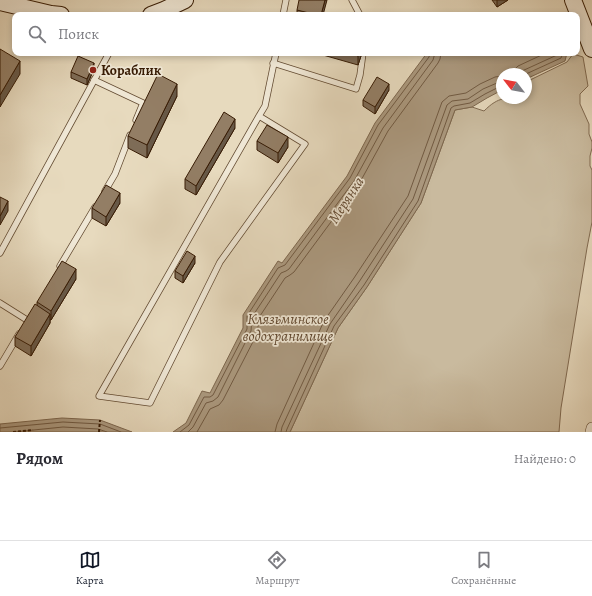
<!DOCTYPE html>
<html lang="ru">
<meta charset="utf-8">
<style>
body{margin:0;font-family:Alegreya,serif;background:#f7f7f7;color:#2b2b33}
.compass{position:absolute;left:496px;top:68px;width:36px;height:36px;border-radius:50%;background:#fff;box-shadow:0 2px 6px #0003;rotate:301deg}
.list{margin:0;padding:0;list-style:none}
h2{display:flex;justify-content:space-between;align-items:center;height:52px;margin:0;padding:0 16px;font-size:17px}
h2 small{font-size:13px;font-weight:400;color:#7c7c81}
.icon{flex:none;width:22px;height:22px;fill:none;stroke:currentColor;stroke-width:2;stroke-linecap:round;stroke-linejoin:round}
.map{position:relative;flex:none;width:592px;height:432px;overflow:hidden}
.search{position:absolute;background:#fff;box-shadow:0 2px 6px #0003;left:12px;right:12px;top:12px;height:44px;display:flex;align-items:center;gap:10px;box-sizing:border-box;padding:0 14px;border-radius:8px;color:#7c7c81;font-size:15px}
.sheet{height:108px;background:#fff}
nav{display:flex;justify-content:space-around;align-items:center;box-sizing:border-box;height:56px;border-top:1px solid #e1e1e2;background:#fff;font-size:11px;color:#7c7c81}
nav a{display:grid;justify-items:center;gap:2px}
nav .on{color:#111827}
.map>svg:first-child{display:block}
</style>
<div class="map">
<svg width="592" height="432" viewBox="0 0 592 432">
<rect width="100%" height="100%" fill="#e7dabe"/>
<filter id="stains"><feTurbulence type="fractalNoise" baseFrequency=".005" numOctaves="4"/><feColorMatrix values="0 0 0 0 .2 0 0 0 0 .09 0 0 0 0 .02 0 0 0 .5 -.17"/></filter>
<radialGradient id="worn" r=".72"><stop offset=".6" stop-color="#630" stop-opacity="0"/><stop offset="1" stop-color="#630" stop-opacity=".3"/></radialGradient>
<path fill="#c9ba9e" stroke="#806a51" d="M573 54 583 57 588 86 580 94V104L589 124V134L592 142V148L590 156V166L592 170V222L587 248 561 408 559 432H290L338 328 367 287 421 203 455 110 472 107 484 111C499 96 506 98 526 98V83L528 81 567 62Z"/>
<g fill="#ab997f" stroke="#7d674e">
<path d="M427 53H567L565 61 526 79V74H502V90L487 98 472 107 455 110 421 203 367 287 338 328 290 432H173L186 423 202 391 210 393 243 328V315L278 261 282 263 347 176 375 123Z"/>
<path d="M62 418 100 420 132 432H0V424Z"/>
</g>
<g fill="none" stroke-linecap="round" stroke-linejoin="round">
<g stroke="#715a42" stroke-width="1">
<path d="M512 74 515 69 518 66 546 53"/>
<path d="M519 74 522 71 557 55 558 53"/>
<path d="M526 74 561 58 563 53"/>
<path d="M0 428 63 422 100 424 121 432"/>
<path d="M14 432 63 427 98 429 107 432"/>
<path d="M180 432 189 425 204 397H210L213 395 247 329V316L278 268 285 265 350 178 378 125 429 57 430 53"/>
<path d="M188 432 193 427 206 403 213 401 218 397 251 331 252 317 281 273 286 271 289 269 354 181 383 128 433 60 435 53"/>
<path d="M197 432 210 409 219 405 223 400 257 334 258 329V319L285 278 290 275 294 272 359 184 388 131 438 63 440 59 441 53"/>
<path d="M275 432 277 424 324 321 354 278 408 196 442 102 449 96 466 93 480 84 495 77 502 76"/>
<path d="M281 432 282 427 330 324 359 282 413 199 447 105 452 101 468 99 483 89 497 83 502 82"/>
<path d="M286 432 287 429 334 326 364 285 418 201 451 108 454 106 470 103 485 94 499 87H502"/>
</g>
<defs>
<g id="lane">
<path d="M352 0 360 15"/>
<path d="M283 15 286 0"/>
<path d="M273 63 356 89 360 75 363 53"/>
<path d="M94 80 143 103 136 120"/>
<path d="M259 116 305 144 220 262 150 403 99 396 259 116 265 106 276 53"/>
<path d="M105 191 115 174 130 135"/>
<path d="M0 253 109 53"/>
<path d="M60 266 95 207"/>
<path d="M0 303 27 320"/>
<path d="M0 366 19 334"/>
</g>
<path id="street" d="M591 432 592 428"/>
<g id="secondary">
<path d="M573 0 592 49"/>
<path d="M0 2 51 14 61 15"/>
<path d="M151 15 164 10 185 0"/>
</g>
</defs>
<use href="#lane" stroke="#634b32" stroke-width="7"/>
<use href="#street" stroke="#634b32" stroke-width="12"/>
<use href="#secondary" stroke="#371b04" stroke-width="18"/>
<g stroke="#371b04" stroke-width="2" stroke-dasharray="3 2" stroke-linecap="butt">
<path d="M13 432 33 430"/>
<path d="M99 432 100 420"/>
</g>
<use href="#lane" stroke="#efe7d5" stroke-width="5.5"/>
<use href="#street" stroke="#efe7d5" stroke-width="11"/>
<use href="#secondary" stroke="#efe7d5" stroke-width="16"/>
</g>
<g fill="#7e6c57" stroke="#371b04">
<path d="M492 0H508L497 7Z"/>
<path d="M297 10 323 15H297Z"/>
<path d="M316 53H362L358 65Z"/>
<path d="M94 69 87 85 71 78V72Z"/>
<path d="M389 90 375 114 363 106V100Z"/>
<path d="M177 96 147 158 128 148V136Z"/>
<path d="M235 128 196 195 185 189V179Z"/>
<path d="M257 141 288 147 278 163 257 150Z"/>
<path d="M120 203 106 226 92 218V208Z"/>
<path d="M195 263 183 283 175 278V271Z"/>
<path d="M76 279 51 320H50V323L31 356 15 346V337L37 306V302Z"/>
</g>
<g fill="#675847" stroke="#371b04">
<path d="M325 0H327L323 15H321Z"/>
<path d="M497 0H508L497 7Z"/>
<path d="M359 53H362L358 65V56Z"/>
<path d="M20 61V74L0 107V95Z"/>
<path d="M94 63V69L87 85V79Z"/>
<path d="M177 84V96L147 158V145Z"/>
<path d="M389 84V90L375 114V107Z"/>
<path d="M235 119V128L196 195V186Z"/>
<path d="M288 137V147L278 163V153Z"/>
<path d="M120 193V203L106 226V217Z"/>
<path d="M8 201V211L0 225V216Z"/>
<path d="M195 256V263L183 283V276Z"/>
<path d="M76 269V279L51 320V311Z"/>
<path d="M50 314V323L31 356V346Z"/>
</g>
<g fill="#937e65" stroke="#371b04">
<path d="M299 0H325L321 15H317L297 10Z"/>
<path d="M0 49 20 61 0 95Z"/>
<path d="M349 53H359L358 56Z"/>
<path d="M78 56 94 63 87 79 71 72Z"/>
<path d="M158 74 177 84 147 145 128 136Z"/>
<path d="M377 77 389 84 375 107 363 100Z"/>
<path d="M224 112 235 119 196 186 185 179Z"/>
<path d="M267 125 288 137 278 153 257 141Z"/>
<path d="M106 185 120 193 106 217 92 208Z"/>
<path d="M0 197 8 201 0 216Z"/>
<path d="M187 251 195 256 183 276 175 271Z"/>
<path d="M62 261 76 269 51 311 37 302Z"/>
<path d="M35 304 50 314 31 346 15 337Z"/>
</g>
<circle fill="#8f2418" stroke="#efe7d5" stroke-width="1.5" cx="93" cy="70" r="4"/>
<g text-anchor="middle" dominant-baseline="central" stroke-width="3.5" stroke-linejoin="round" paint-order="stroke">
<g font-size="14" font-weight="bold" fill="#371b04" stroke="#efe7d5" text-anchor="start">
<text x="101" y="70">Кораблик</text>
</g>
<g font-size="15" font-style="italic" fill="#60472f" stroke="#efe7d5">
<text transform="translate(346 200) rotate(-57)">Мерянка</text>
<text x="288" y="319">Клязьминское<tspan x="288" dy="17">водохранилище</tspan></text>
</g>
</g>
<rect width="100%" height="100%" filter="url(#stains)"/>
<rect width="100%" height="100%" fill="url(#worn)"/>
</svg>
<svg class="compass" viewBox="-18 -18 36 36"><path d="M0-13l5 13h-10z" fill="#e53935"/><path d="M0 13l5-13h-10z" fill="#7c7c81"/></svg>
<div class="search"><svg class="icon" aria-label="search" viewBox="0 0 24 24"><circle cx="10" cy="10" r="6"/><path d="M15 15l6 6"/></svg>Поиск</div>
</div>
<section class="sheet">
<h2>Рядом<small>Найдено: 0</small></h2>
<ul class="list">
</ul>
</section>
<nav>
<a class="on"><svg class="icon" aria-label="map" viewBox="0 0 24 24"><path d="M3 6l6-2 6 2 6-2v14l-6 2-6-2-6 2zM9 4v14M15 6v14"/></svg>Карта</a>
<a><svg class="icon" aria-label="directions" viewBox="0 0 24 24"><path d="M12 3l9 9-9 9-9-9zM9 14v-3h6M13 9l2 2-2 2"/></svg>Маршрут</a>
<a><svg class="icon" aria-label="saved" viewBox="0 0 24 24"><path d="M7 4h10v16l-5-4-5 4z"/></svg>Сохранённые</a>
</nav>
